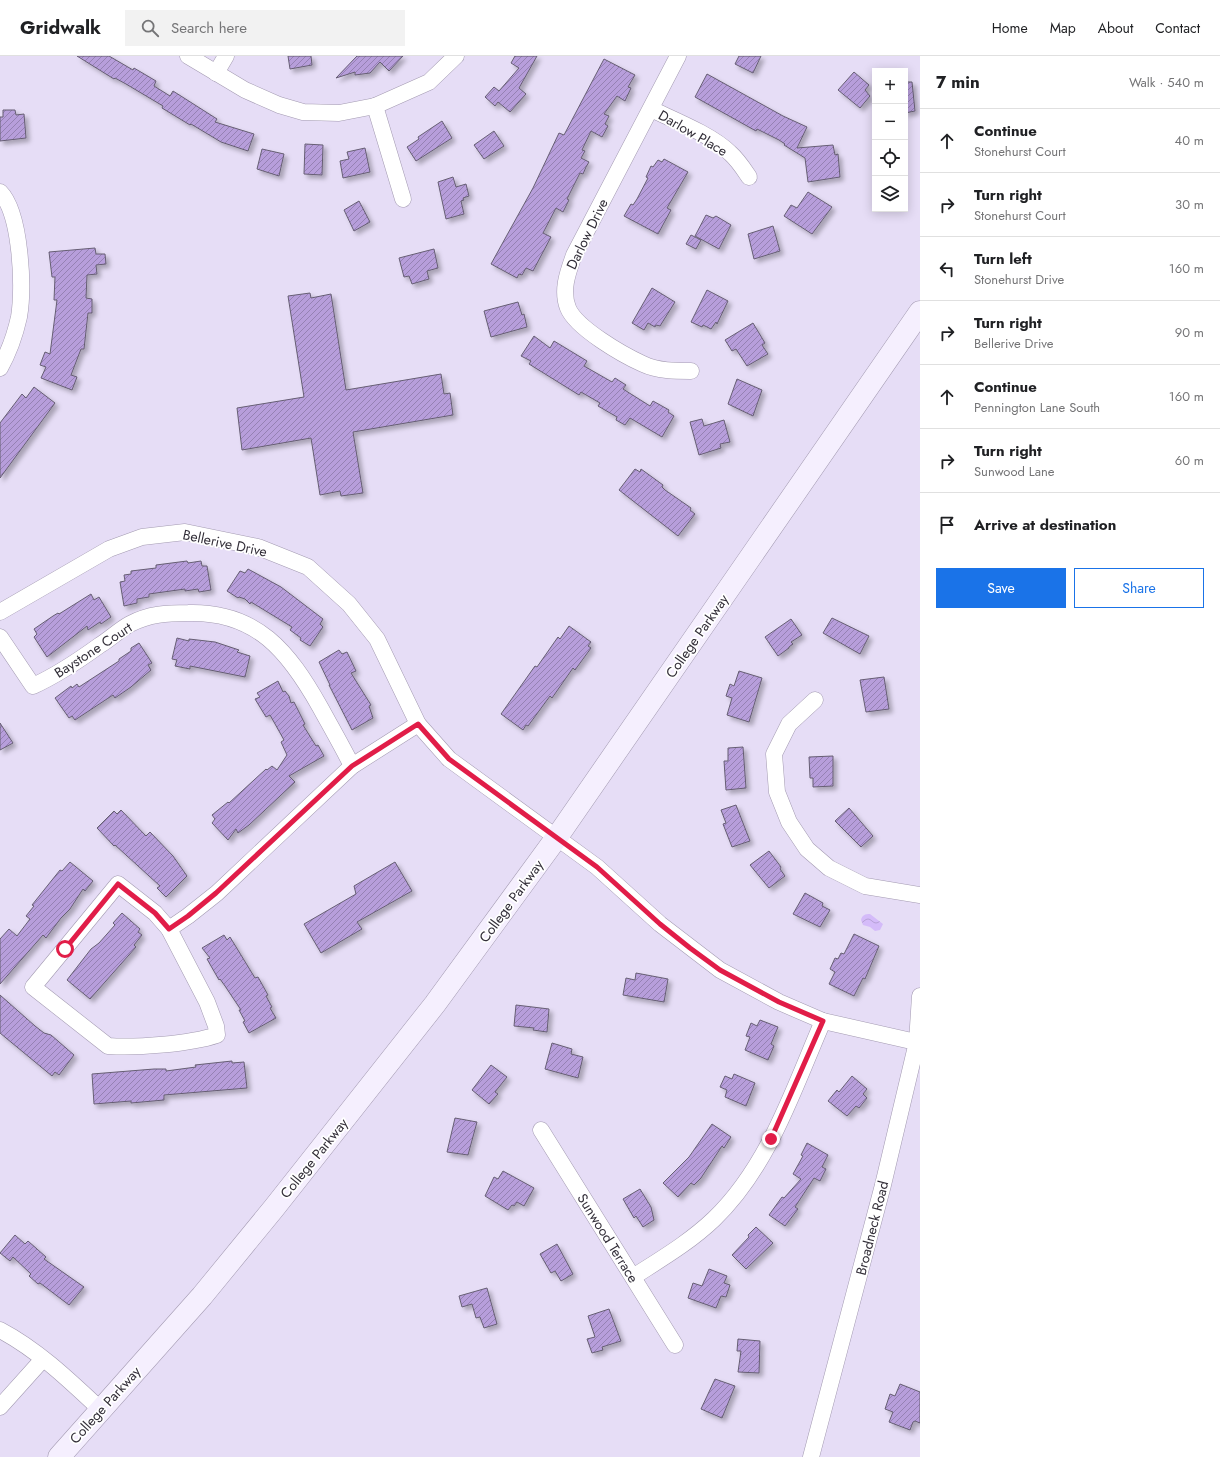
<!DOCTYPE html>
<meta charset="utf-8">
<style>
body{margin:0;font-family:Jost,sans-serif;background:#f2f2f2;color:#202124}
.controls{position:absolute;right:12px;top:12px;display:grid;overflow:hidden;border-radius:0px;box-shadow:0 2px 10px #0003}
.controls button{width:36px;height:36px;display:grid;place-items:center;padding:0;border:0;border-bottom:1px solid #e0e0e0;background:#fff;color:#202124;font:20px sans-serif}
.stop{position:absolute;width:12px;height:12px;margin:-9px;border:3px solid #e11d48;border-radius:50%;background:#fff}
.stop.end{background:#e11d48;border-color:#fff;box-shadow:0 1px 4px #0008}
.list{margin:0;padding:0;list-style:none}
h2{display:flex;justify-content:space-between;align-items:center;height:52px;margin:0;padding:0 16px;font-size:17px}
h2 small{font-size:13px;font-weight:400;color:#757577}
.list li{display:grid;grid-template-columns:26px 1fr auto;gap:12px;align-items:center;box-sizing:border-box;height:64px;padding:0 16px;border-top:1px solid #e0e0e0}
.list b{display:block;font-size:15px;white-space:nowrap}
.list p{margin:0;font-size:13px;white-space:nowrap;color:#757577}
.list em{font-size:13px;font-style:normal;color:#757577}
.actions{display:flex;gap:8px;padding:12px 16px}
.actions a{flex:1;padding:9px 0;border:1px solid #1a73e8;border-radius:0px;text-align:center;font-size:14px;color:#1a73e8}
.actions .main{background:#1a73e8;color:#fff}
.icon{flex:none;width:22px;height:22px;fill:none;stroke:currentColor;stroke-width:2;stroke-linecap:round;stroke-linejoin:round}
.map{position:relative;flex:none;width:920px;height:1401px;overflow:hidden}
header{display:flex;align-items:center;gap:24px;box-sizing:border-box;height:56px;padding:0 20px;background:#fff;border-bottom:1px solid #e0e0e0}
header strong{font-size:19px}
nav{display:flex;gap:22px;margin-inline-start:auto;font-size:14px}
.search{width:280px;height:36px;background:#f2f2f2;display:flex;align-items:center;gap:10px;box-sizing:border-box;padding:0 14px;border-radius:0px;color:#757577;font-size:15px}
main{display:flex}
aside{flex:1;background:#fff}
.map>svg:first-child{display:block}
</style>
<header>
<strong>Gridwalk</strong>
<div class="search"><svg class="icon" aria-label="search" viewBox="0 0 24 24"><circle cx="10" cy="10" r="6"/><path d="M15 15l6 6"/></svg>Search here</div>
<nav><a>Home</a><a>Map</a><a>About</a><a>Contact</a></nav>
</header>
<main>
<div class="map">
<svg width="920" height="1401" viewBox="0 0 920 1401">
<defs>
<pattern id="water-waves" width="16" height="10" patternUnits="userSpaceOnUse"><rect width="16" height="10" fill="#d4bbf9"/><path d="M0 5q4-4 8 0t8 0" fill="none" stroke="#b6a1d6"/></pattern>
<pattern id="building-hatch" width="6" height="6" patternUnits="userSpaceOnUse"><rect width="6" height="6" fill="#b79edb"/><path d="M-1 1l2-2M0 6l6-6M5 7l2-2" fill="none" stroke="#9581b3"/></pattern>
<filter id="shadow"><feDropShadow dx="3.5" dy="3.5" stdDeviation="2" flood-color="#0004"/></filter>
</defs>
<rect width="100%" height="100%" fill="#e6ddf6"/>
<path fill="url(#water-waves)" d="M870 858 883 868 880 874 875 875 870 871 863 869 861 864C862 859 865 858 870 858Z"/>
<g fill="url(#building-hatch)" stroke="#665e73" filter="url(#shadow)">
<path d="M77 0H109L133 14 134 12 156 25 154 30 170 40 173 35 217 63 215 66 254 78 248 95 221 86 191 68 190 69 162 52 163 50 126 28 115 22 114 23Z"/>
<path d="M288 0H311L312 9 290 13Z"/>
<path d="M357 0H403L389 15 380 6 370 17 355 19V16L336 22Z"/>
<path d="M515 0H537L519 32 526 38 510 56 498 46 495 50 485 41 494 31 499 35 519 12 511 7Z"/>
<path d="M739 0H761L753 17 735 8Z"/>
<path d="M604 3 635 19 628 31 631 32 625 45 617 40 604 58 609 60 605 68 608 70 602 81 591 75 582 94 585 95 581 102 589 106 586 111 583 118 580 117 567 143 569 144 563 156 556 152 543 177 551 181 533 215 526 212 522 219 519 218 517 222 491 208 533 132 559 77 564 79Z"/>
<path d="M854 16 869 29 865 34 870 40 860 52 838 34Z"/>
<path d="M707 18 783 60 807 71 797 92 833 89 835 99 838 98 840 121 808 126 805 102 784 89 785 88 779 84 757 73 756 75 695 41Z"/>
<path d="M905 26H912L915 55 905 57Z"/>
<path d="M3 54H15L16 59 24 58 26 82 0 85V61H3Z"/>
<path d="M442 65 452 82 416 105 407 91 419 83 418 81Z"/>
<path d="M494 75 504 90 484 103 474 89Z"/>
<path d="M305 88 323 89 322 119 304 118Z"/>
<path d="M365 92 370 116 343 122 340 105 349 103 347 96Z"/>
<path d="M262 93 284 98 279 120 257 113Z"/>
<path d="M664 103 688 116 667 152 671 154 658 178 624 160 631 148 633 149 637 143 648 122 646 121 651 110 653 111 658 104 662 106Z"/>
<path d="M453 121 456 131 466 128 469 140 463 142 464 144 461 145 464 158 446 163 438 126Z"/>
<path d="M808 136 832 151 812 178 784 160 791 149 797 152Z"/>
<path d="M359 145 370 166 354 175 344 154Z"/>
<path d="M706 159 713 162 716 160 731 169 719 193 695 180Z"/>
<path d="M773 170 780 195 754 203 748 178Z"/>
<path d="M691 179 701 184 696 193 686 188Z"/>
<path d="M95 192 96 198H105L106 208 96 209 97 218 87 219 86 242 92 243V257H88L84 293H81L71 319 77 321 72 334 41 322 46 311 40 309 45 296 50 298 57 244H54L55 221H52L49 196Z"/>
<path d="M434 193 438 212 427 215 429 223 412 228 409 220 404 221 399 202Z"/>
<path d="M652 232 675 246 660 270 656 269 655 271 648 267 644 274 632 267Z"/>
<path d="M707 234 728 245 717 268 716 266 711 273 703 269 702 271 691 266Z"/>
<path d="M310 237 311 242 331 238 346 334 441 318 444 338 450 337 453 359 353 376 363 437 341 440 340 435 320 439 311 382 242 394 237 352 304 341 288 240Z"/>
<path d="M518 246 522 259 524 258 527 271 491 281 484 255Z"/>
<path d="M753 267 765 287 762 289 768 298 747 310 736 293 732 295 725 284Z"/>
<path d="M534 280 550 292 554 285 587 305 584 310 612 326 615 322 626 329 623 333 650 350 653 345 669 354 668 356 674 360 662 381 630 362 625 369 616 364 617 361 598 350 600 347 581 336 579 339 529 308 531 305 521 300Z"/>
<path d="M737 323 762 334 753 360 728 348Z"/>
<path d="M34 331 55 347 0 422V367L22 338 26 342Z"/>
<path d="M702 363 704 370 724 364 730 386 720 388 721 392 699 399 690 366Z"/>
<path d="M635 413 640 416 641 413 663 429 662 431 665 434 691 452 690 454 695 458 678 480 619 434Z"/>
<path d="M187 505 188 507 201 505 202 510H207L211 534 199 536 198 533 185 535V533L149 538V541L137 543V547L124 550 120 526 125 525 124 519 131 518V515L156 512V509Z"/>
<path d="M248 513 281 531 323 563 320 568 323 571 310 590 300 584 301 582 290 574 292 571 251 546 250 548 245 543 239 541 238 542 227 535 240 515 245 517Z"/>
<path d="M91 538 94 544 99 541 111 561 101 568 100 566 88 574 87 570 47 601 34 581 37 578 34 573 53 560 58 557 59 558Z"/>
<path d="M832 562 869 580 860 598 823 577Z"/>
<path d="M791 563 802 579 791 586 793 588 789 591V592L778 600 765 581Z"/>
<path d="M569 570 591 586 588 590 591 592 575 614 573 612 552 642 550 640 528 670 526 669 523 674 501 658 535 610 537 611 558 581 560 583Z"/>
<path d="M177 582 189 585V583L215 586 239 594 237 596 250 600 245 621 190 610V613L175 610 177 604 172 603Z"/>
<path d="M139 587 152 607 148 609 151 614 131 631 115 642 113 639 75 664 72 660 69 662 55 642 71 630 72 632 77 628 79 631 119 605V603L131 595V592Z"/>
<path d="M339 594 342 598 347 596 356 615 351 617 371 649 369 650 373 662 352 674 329 629H330L319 606Z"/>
<path d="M739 615 762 622 749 666 727 659 732 642 726 640 730 628 734 630Z"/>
<path d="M884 621 889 653 866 656 860 624Z"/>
<path d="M278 625 283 636 285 635 289 640 291 647 294 646 305 668 303 669 316 690 318 689 324 700 289 720 295 726 249 769 238 777 236 773 228 784 212 767 215 763 212 759 228 746 229 747 266 713 267 714 272 710 277 714 287 699 281 686 284 684 270 659 266 661 255 643 260 641 257 637Z"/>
<path d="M0 667 13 687 0 694Z"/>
<path d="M743 691 746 732 726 734 724 705H728V692Z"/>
<path d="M833 700V730L813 731V722H810L809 701Z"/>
<path d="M736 749 750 785 732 791 723 768 726 767 721 754Z"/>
<path d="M849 752 873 780 861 791 835 765Z"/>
<path d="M121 754 146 780 150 776 173 800 187 820 166 841 157 832 160 830 115 789 114 790 97 772 114 755 117 758Z"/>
<path d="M769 795 781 811 780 813 785 820 769 832 750 809Z"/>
<path d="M70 806 93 825 85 835 83 833 70 853 61 862 46 882 43 879 0 928V883L9 873 17 880 30 863 26 860 34 850 32 849 60 814 62 815Z"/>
<path d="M395 806 412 835 357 866 362 873 321 897 304 868 356 838 354 830Z"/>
<path d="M805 837 823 847 822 850 830 854 820 871 793 858Z"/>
<path d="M122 857 140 873 138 876 142 879 134 889 136 891 90 943 67 924 91 893 99 887 115 869 113 867Z"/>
<path d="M854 878 879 890 865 923 863 922 854 940 829 928 835 916 830 913 835 902 838 903 841 897 844 898Z"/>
<path d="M224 879 227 884 230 881 255 922 258 921 268 939 266 940 272 951 270 952 276 962 249 977 243 966 245 965 239 954H241L225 930 220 923 219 924 207 903 210 902 202 892Z"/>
<path d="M636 917 668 923 664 946 623 939 626 922 635 924Z"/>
<path d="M0 939 35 970 44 977 51 979 74 999 59 1019 55 1016 52 1020 0 977Z"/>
<path d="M516 949 549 953 547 976 533 974 534 972 514 970Z"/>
<path d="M760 964 778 971 771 988 774 990 768 1004 745 994 750 981 746 980 751 967 757 970Z"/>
<path d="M552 987 572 993 571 998 583 1001 578 1022 545 1013Z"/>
<path d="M232 1005V1007L244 1006 247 1032 164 1039V1044L131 1047V1045L94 1048 92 1018 154 1013H166V1015L196 1011 195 1009Z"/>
<path d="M491 1009 507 1021 495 1036 498 1038 489 1048 472 1034Z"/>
<path d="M734 1018 755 1027 746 1050 725 1041 727 1034 720 1031 725 1020 732 1023Z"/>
<path d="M852 1020 867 1033 863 1038 867 1042 859 1052 856 1050 847 1060 828 1045 837 1034 839 1036Z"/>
<path d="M455 1062 477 1066 468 1099 447 1096Z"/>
<path d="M712 1068 731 1081 724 1092 722 1090 701 1122 694 1129 691 1127 678 1141 663 1127 689 1101Z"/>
<path d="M807 1087 828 1099 822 1111 826 1113 820 1125 814 1122 795 1151 798 1153 785 1170 769 1159 782 1141 784 1142 801 1123 793 1118 803 1100 801 1099Z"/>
<path d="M503 1115 534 1132 524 1150 517 1146 514 1150 512 1149 508 1154 485 1140 494 1121 498 1123Z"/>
<path d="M640 1133 651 1151 654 1164 643 1171 636 1160 634 1162 623 1143Z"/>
<path d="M756 1171 773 1187 746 1213 732 1199 749 1181 748 1179Z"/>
<path d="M15 1179 25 1188 28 1185 46 1201 44 1203 84 1231 69 1249 40 1227 38 1228 29 1220 31 1218 13 1201 10 1205 0 1197Z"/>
<path d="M557 1188 573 1218 561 1225 555 1215 551 1217 540 1198Z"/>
<path d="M709 1213 727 1220 724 1227 730 1229 726 1241 721 1240 716 1252 688 1242 693 1227 702 1230Z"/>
<path d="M487 1232 497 1268 484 1272 480 1261 476 1262 472 1248 462 1251 459 1240Z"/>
<path d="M609 1253 621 1285 602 1291 603 1294 592 1297 587 1283 595 1281 588 1260Z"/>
<path d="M738 1283 760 1285 759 1317 738 1316 741 1295H737Z"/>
<path d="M715 1323 735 1330 722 1362 701 1353Z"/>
<path d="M900 1328 920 1336V1367L915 1365 913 1366 910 1374 889 1366 893 1356 885 1353 890 1338 895 1340Z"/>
</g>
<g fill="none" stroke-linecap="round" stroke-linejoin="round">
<defs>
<g id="minor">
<path d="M188 0 245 34 279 49 303 56 339 57 375 50 429 26 456 0"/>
<path d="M678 0 574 199C568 216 561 234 568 252 576 272 623 299 643 308 658 315 675 315 691 315"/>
<path d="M216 17 226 0"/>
<path d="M375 50 403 143"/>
<path d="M651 53C674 64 712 79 730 97 738 104 743 112 749 121"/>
<path d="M0 136C21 157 24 232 19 261 15 279 9 296 0 312"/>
<path d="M0 556 109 493 142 481 185 476 258 491 308 511 349 548 377 583 418 668 449 703 597 811 660 868 720 914 779 946 823 965 920 987"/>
<path d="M0 581 33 630C57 619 78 605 100 589 110 583 119 574 130 568 149 558 167 557 188 557 257 555 289 596 320 651 331 671 342 690 352 710"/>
<path d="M815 644 789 668 774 698 777 736 789 766 807 793 829 812 865 830 920 839"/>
<path d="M118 828 155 857 169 873 207 946 216 970 217 979C190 988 136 992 108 990L33 931Z"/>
<path d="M169 873 188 860 217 837 352 710 418 668"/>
<path d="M541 1074 675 1289"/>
<path d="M633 1221C661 1203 690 1186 714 1163 769 1110 793 1034 823 965"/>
<path d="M0 1274C38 1294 70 1325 101 1354"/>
<path d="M0 1351 43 1303"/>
<path d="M811 1401 883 1129 917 986 920 940"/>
</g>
<path id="secondary" d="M59 1401 202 1240 274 1152 435 948 557 781 920 256"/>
</defs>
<use href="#minor" stroke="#a39ab1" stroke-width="17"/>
<use href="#secondary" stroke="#a39ab1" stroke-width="23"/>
<use href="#minor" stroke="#fff" stroke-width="16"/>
<use href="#secondary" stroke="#f5effe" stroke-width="22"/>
</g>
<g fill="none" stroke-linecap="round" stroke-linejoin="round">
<path stroke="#e11d48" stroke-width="5" d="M65 893 118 828 155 857 169 873 188 860 216 837 352 710 418 668 449 703 597 811 660 868 690 892 720 914 779 946 823 965 771 1083"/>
</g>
<g text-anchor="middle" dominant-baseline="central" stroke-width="3.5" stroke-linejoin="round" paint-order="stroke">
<g font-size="14" fill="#332f39" stroke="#fff">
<text transform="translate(693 77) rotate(30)">Darlow Place</text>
<text transform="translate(587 178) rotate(-64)">Darlow Drive</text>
<text transform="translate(225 487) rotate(12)">Bellerive Drive</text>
<text transform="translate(697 580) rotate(-55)">College Parkway</text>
<text transform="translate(93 594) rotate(-33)">Baystone Court</text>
<text transform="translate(511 845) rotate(-54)">College Parkway</text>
<text transform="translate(314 1102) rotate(-51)">College Parkway</text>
<text transform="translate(872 1172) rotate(-76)">Broadneck Road</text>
<text transform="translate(608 1182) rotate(58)">Sunwood Terrace</text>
<text transform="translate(105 1349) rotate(-48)">College Parkway</text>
</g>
</g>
</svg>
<div class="controls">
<button>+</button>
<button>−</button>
<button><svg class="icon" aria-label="locate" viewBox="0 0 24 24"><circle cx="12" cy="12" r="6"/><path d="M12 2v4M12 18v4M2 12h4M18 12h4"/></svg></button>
<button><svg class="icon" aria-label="layers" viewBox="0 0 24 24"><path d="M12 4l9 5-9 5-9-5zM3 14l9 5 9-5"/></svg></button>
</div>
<div class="stop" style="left:65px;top:893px"></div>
<div class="stop end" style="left:771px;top:1083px"></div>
</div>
<aside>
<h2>7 min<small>Walk · 540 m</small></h2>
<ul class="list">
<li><svg class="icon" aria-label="ahead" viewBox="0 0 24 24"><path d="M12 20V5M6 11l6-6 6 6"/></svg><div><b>Continue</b><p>Stonehurst Court</p></div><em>40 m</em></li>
<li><svg class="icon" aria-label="right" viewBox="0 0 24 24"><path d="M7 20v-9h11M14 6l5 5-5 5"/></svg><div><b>Turn right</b><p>Stonehurst Court</p></div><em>30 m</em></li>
<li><svg class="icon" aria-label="left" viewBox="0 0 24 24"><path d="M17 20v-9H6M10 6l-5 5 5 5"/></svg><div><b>Turn left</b><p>Stonehurst Drive</p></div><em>160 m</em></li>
<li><svg class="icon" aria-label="right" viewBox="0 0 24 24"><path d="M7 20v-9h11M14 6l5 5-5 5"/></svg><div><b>Turn right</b><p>Bellerive Drive</p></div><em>90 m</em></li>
<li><svg class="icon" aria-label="ahead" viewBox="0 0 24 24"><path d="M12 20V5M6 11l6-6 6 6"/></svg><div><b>Continue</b><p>Pennington Lane South</p></div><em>160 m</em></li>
<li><svg class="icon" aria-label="right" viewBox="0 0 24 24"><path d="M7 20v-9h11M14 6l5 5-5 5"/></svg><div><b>Turn right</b><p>Sunwood Lane</p></div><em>60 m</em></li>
<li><svg class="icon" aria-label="arrive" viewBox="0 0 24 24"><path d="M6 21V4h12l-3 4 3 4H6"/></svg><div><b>Arrive at destination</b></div></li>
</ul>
<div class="actions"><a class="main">Save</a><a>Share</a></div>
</aside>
</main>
